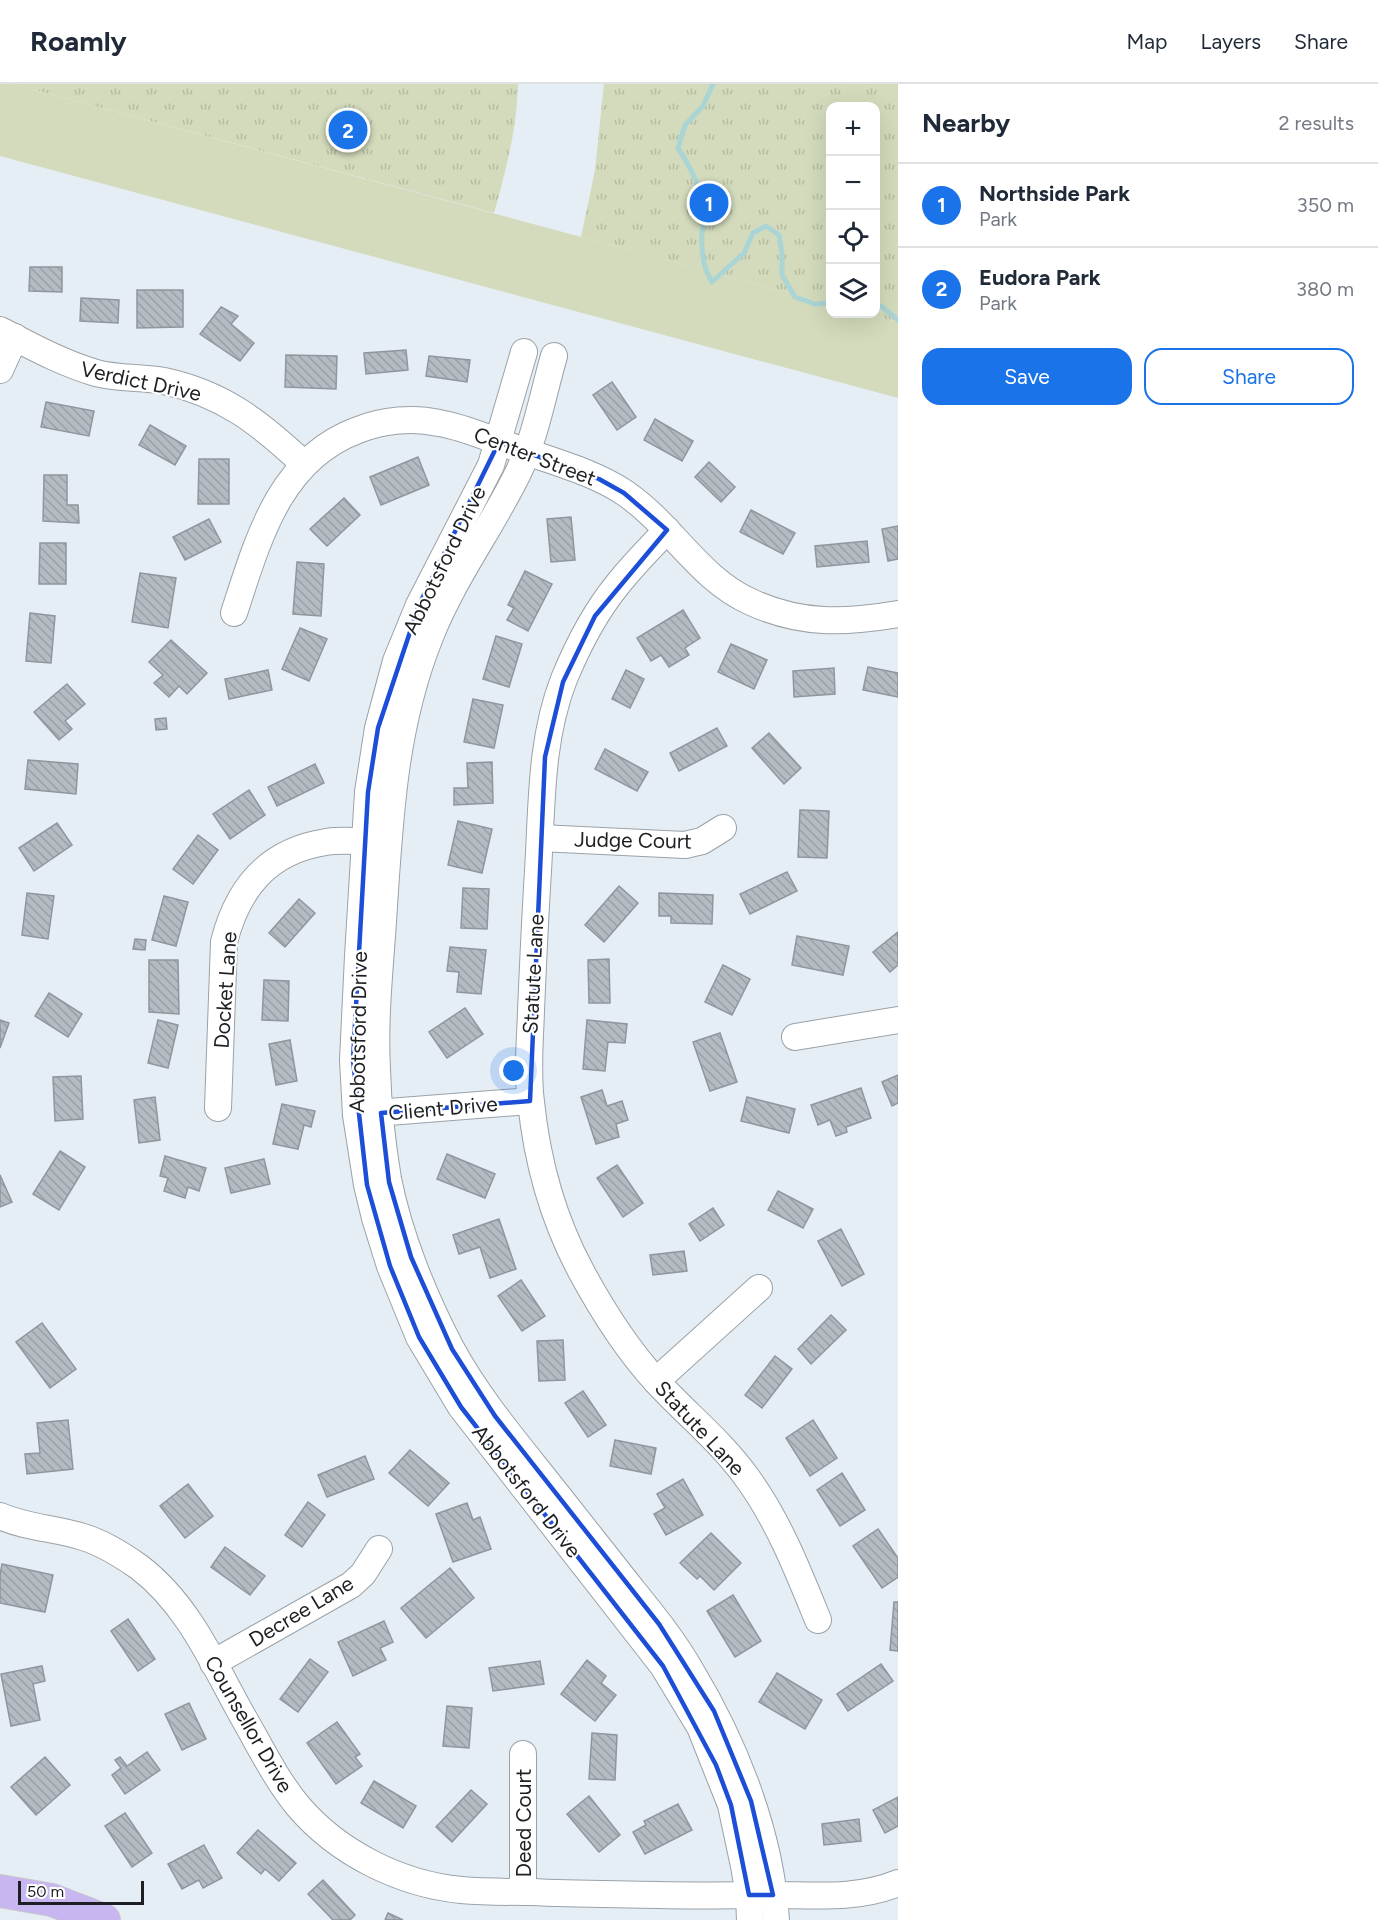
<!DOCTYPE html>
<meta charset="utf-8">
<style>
body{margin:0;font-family:Figtree,sans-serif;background:#f6f6f7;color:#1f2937}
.controls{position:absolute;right:18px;top:18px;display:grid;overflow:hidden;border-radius:12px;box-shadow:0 6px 24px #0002}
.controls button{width:54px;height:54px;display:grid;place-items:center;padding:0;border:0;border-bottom:2px solid #e0e1e3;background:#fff;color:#1f2937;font:30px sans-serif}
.scale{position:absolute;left:18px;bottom:15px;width:126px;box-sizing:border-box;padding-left:6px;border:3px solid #1d1f22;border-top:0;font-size:16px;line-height:21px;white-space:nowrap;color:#1d1f22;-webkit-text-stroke:4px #fff;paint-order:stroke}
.you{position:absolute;left:514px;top:987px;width:21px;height:21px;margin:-15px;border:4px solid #fff;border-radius:50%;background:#1a73e8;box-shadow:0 0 0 9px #1a73e833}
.badge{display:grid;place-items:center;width:39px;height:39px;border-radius:50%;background:#1a73e8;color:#fff;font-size:20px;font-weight:700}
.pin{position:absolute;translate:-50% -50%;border:3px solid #fff;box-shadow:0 2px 6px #0006}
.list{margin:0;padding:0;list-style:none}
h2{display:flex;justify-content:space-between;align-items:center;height:78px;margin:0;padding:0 24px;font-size:26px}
h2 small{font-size:20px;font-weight:400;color:#747a83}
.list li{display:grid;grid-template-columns:39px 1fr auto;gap:18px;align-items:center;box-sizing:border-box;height:84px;padding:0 24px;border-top:2px solid #e0e1e3}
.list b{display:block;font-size:22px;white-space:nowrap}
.list p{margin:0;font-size:20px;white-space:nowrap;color:#747a83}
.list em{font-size:20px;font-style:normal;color:#747a83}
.actions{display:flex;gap:12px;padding:18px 24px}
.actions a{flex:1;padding:14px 0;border:2px solid #1a73e8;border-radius:18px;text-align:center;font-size:21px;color:#1a73e8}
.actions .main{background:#1a73e8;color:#fff}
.icon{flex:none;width:33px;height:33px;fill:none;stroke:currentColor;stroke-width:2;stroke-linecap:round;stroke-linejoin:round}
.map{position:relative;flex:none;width:898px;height:1836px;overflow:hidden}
header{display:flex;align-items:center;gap:36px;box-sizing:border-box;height:84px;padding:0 30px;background:#fff;border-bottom:2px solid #e0e1e3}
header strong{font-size:28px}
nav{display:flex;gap:33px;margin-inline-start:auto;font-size:21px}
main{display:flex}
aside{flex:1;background:#fff}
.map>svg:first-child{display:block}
</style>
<header>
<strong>Roamly</strong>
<nav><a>Map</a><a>Layers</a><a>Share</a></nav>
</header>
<main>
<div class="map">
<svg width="898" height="1836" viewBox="0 0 898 1836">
<defs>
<pattern id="park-tufts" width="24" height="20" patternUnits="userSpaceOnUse" patternTransform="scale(1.5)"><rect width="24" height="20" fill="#d3dbbc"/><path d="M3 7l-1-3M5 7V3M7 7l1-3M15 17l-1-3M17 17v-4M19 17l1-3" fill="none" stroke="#b5bca1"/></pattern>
<pattern id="building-back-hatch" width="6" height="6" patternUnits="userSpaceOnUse" patternTransform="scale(1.5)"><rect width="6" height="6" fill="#b4bbc2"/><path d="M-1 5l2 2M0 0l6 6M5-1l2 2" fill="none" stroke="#9aa0a6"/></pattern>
</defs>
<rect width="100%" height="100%" fill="#e6eef5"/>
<path fill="#d3dbbc" d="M0 0H13L830 220V230H867L898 238V314L0 72Z"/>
<g fill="url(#park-tufts)">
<path d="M13 0H518C517 44 506 87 494 129Z"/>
<path d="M604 0H898V238L867 230H876V22H830V220L581 153 595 86Z"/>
</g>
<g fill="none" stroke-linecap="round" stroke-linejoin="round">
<g stroke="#abd4d5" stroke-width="5">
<path d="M713 0 703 22 685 41 678 64C686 76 705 111 706 124 706 132 703 140 702 148 701 164 703 184 712 198L744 169 753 149 766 142 779 151 782 170V191L795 213 815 220 830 219"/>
<path d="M876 221 881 222 898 236"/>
</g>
</g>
<g fill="url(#building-back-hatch)" stroke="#8f969d" stroke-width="1.5">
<path d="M30 183H62V208L29 207Z"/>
<path d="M137 206H183V243L137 244Z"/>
<path d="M81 214 119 216 118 239 80 237Z"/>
<path d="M221 223 238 232 231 240 254 259 240 277 200 250Z"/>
<path d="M406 266 408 286 366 290 364 269Z"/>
<path d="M286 271 337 272 336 305 285 303Z"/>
<path d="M429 272 470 276 467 298 426 292Z"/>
<path d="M612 298 636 333 617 346 593 311Z"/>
<path d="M46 318 94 327 89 352 41 343Z"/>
<path d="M655 335 693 357 682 377 644 356Z"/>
<path d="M150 341 186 362 175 381 139 361Z"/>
<path d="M418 373 429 401 381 421 370 393Z"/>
<path d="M199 375H229V420H198Z"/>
<path d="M709 378 735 403 721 418 695 393Z"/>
<path d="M44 391H67V421H78L79 439 43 437Z"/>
<path d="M344 414 360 431 327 462 310 445Z"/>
<path d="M751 426 795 449 783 470 740 448Z"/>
<path d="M571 433 575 476 551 478 547 435Z"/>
<path d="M209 435 221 458 185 476 173 453Z"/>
<path d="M898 442V475L888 477 882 445Z"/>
<path d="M867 457 869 478 817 483 815 462Z"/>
<path d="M40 459H66V500H39Z"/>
<path d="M297 478 324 480 321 532 293 530Z"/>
<path d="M525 487 552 500 528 547 507 536 514 524 508 521Z"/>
<path d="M140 489 176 494 168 544 132 538Z"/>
<path d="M683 526 700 554 685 564 689 571 669 583 661 571 651 577 637 554Z"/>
<path d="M30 529 55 532 51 579 26 577Z"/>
<path d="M300 544 327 555 309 597 282 585Z"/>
<path d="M496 552 522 560 509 603 483 595Z"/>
<path d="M171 556 207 589 187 610 179 602 169 613 154 599 163 591 149 578Z"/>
<path d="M731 560 767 576 754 605 718 588Z"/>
<path d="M868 583 898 589V613L863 606Z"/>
<path d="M834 584 835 610 794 613 793 587Z"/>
<path d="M268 586 272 606 229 615 225 595Z"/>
<path d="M626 586 644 595 630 624 612 615Z"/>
<path d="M67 600 85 620 65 637 72 645 59 656 34 628Z"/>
<path d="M473 615 503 621 494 664 464 658Z"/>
<path d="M166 634 167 645 156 646 155 635Z"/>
<path d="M717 644 727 662 679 687 670 669Z"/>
<path d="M769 649 801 684 784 700 752 664Z"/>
<path d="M605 665 648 688 637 707 595 685Z"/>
<path d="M28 676 78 680 76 710 25 705Z"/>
<path d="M492 678 493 719 454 721V704H468L467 679Z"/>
<path d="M315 680 324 699 277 722 268 703Z"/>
<path d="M249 706 265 731 230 755 213 730Z"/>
<path d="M800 726 829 727 827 774 798 773Z"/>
<path d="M458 737 492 745 482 789 448 781Z"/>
<path d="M57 739 72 761 34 787 19 764Z"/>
<path d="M198 751 218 766 193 800 173 785Z"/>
<path d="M787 788 797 807 750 830 740 810Z"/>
<path d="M619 802 638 819 604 858 585 841Z"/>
<path d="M463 804 489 805 487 845 461 844Z"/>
<path d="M27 809 54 812 48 855 22 851Z"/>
<path d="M659 809 713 811 712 840 671 839V832H659Z"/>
<path d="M164 812 188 818 176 862 152 856Z"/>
<path d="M299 815 315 829 285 863 269 849Z"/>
<path d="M898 848V881L890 888 873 868Z"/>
<path d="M797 852 849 862 843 891 792 881Z"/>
<path d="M135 855 146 856 145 866 133 865Z"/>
<path d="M450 863 486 866 481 910 457 908 459 888 447 887Z"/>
<path d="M609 875 610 919H589L588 876Z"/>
<path d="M149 876H178L179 930 149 928Z"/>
<path d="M723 881 750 895 732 931 705 918Z"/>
<path d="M264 896 289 897 288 937 262 936Z"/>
<path d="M49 909 82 930 68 953 35 932Z"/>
<path d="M465 924 483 950 447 974 429 948Z"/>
<path d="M0 936 9 939 0 964Z"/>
<path d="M158 936 178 941 168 984 148 979Z"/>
<path d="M587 936 627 940 625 959 608 958 605 987 583 985Z"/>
<path d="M720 949 737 998 710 1007 693 958Z"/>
<path d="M290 956 297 997 276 1001 269 960Z"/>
<path d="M898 991V1019L892 1022 882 998Z"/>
<path d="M81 992 83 1035 55 1037 53 993Z"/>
<path d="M861 1004 871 1034 846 1043 847 1048 836 1052 830 1036 818 1041 811 1021Z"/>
<path d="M602 1006 607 1022 622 1017 628 1036 616 1040 619 1053 596 1060 581 1013Z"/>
<path d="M155 1013 160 1056 139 1059 134 1016Z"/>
<path d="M747 1013 795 1025 789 1049 741 1037Z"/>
<path d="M282 1020 315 1027 311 1043 304 1041 298 1065 273 1060Z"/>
<path d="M60 1067 85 1083 59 1126 33 1110Z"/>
<path d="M447 1070 495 1090 485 1114 437 1095Z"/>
<path d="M165 1072 206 1084 199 1107 188 1103 185 1114 164 1107 168 1094 160 1092Z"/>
<path d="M264 1075 270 1100 231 1109 225 1084Z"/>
<path d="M617 1081 643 1119 623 1133 597 1094Z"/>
<path d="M0 1091 12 1118 0 1123Z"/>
<path d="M778 1107 813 1125 803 1144 768 1126Z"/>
<path d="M713 1124 724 1141 700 1157 689 1140Z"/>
<path d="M499 1135 516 1185 490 1194 480 1163 459 1170 453 1151Z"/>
<path d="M841 1145 864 1190 842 1202 818 1157Z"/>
<path d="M684 1167 687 1187 653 1191 650 1171Z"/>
<path d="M521 1196 545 1232 522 1247 498 1212Z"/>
<path d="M831 1231 846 1246 811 1280 798 1265Z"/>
<path d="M42 1239 76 1285 50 1304 16 1258Z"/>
<path d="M563 1256 565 1296 539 1297 537 1257Z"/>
<path d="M775 1272 792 1285 762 1324 745 1311Z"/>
<path d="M583 1307 606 1341 588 1353 565 1319Z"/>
<path d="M68 1336 73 1385 27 1390 25 1370 40 1369 37 1339Z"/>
<path d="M813 1336 837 1374 810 1392 786 1354Z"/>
<path d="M615 1356 656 1364 651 1390 610 1382Z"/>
<path d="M410 1366 449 1399 428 1422 389 1389Z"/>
<path d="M365 1372 374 1395 327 1413 318 1391Z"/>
<path d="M842 1389 865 1426 840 1442 817 1406Z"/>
<path d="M683 1395 703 1431 666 1451 654 1430 665 1424 657 1410Z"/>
<path d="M188 1400 213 1432 185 1454 160 1422Z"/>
<path d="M308 1418 325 1431 302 1463 285 1451Z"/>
<path d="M467 1419 473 1436 480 1433 491 1465 453 1478 436 1430Z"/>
<path d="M878 1445 898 1474V1493L882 1504 853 1462Z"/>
<path d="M711 1449 741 1479 714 1506 700 1492 697 1495 680 1479Z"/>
<path d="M225 1463 265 1492 250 1511 211 1483Z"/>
<path d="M2 1480 53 1491 45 1528 0 1519V1491Z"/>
<path d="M450 1484 474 1514 426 1554 401 1524Z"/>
<path d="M733 1511 761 1557 735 1573 707 1527Z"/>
<path d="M894 1518H898V1567L890 1566Z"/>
<path d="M128 1535 155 1575 138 1587 111 1547Z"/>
<path d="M384 1537 393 1558 380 1564 386 1576 353 1592 338 1558Z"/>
<path d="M310 1575 328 1588 298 1628 280 1615Z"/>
<path d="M587 1576 606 1592 601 1599 616 1611 595 1637 561 1610Z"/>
<path d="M540 1577 544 1600 493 1607 489 1584Z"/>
<path d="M881 1580 893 1597 848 1627 837 1610Z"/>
<path d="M42 1582 45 1597 33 1600 40 1636 11 1642 1 1590Z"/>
<path d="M777 1589 822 1616 805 1645 759 1618Z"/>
<path d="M189 1619 206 1655 182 1666 165 1630Z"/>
<path d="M447 1622 472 1624 469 1664 443 1662Z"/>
<path d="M337 1638 360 1670 355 1673 362 1682 336 1700 307 1659Z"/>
<path d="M592 1649 617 1651 615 1696 589 1695Z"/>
<path d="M147 1668 160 1686 125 1710 112 1691 121 1684 115 1676 120 1673 127 1682Z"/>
<path d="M45 1673 70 1701 36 1731 11 1703Z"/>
<path d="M374 1697 416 1722 403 1744 361 1719Z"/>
<path d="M471 1706 487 1720 452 1758 436 1743Z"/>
<path d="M589 1712 620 1751 599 1768 567 1730Z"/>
<path d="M898 1713V1742L885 1749 873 1726Z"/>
<path d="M678 1720 692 1746 645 1770 633 1748 646 1741 644 1737Z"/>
<path d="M125 1729 152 1769 132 1783 105 1742Z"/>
<path d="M859 1735 861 1757 824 1761 822 1740Z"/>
<path d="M258 1746 296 1779 279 1797 265 1785 261 1790 237 1769Z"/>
<path d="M204 1761 222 1794 203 1804 199 1796 182 1805 168 1780Z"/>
<path d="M323 1796 355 1831 350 1836H333L308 1810Z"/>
<path d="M388 1829 403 1836H385Z"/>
</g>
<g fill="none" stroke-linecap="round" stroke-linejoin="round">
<defs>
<g id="minor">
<path d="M0 246C31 262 62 279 96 289 118 295 142 293 164 297 224 310 260 339 304 380"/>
<path d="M524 268 491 381 419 521 396 577 378 644 368 708 358 872 353 976 356 1031 367 1101 375 1134 390 1182 419 1253 461 1323 663 1582 700 1643 731 1721 744 1782 749 1811 750 1836"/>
<path d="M554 272C543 310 536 351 519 387 492 443 453 494 430 553 395 640 390 729 384 822 381 875 374 931 377 985 378 1021 382 1059 388 1095 399 1151 424 1213 451 1264 479 1316 520 1363 556 1409 581 1441 606 1472 631 1504 652 1530 674 1557 691 1587 735 1660 771 1750 776 1836"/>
<path d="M0 286 15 253"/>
<path d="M667 446C650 464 633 481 618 500 595 528 578 561 564 595 540 656 542 723 538 787 535 834 533 880 531 927 530 958 527 988 531 1018 537 1076 553 1135 581 1187 602 1226 626 1264 656 1297 686 1330 722 1358 748 1395 779 1438 798 1487 818 1536"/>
<path d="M234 529C258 456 279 375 358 346 383 336 413 333 439 339 463 343 485 353 508 361 546 376 591 386 625 409 672 441 699 495 751 518 801 541 845 539 898 530"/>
<path d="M540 754 685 761 702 757 723 744"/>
<path d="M795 953 898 936"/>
<path d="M218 1024 224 858C238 803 268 767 326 758 344 755 364 758 382 758"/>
<path d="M363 1030 530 1017"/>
<path d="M656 1297 759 1204"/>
<path d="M0 1432C27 1444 55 1444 83 1453 103 1459 122 1471 139 1483 188 1520 213 1579 242 1631 260 1662 275 1694 298 1722 338 1769 400 1800 461 1806 484 1808 507 1808 531 1808 573 1810 616 1810 659 1811 696 1812 734 1811 771 1811 814 1811 857 1816 898 1799"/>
<path d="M213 1579 351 1501 363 1490 379 1465"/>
<path d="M523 1808V1670"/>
</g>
<path id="major" d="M0 1807 52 1816 104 1836"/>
</defs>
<use href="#minor" stroke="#9aa2a8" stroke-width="28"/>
<use href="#major" stroke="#c9c9ca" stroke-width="34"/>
<use href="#minor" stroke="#fff" stroke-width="26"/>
<use href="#major" stroke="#c7b6ef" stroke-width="32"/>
</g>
<path fill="none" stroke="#1d4ed8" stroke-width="4.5" stroke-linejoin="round" d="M499 358 599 395 624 409 667 446 595 532 563 598 545 673 530 1017 381 1029 389 1098 411 1173 452 1265 495 1332 659 1540 714 1627 751 1717 773 1811H749L731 1721 716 1681 663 1582 461 1323 419 1253 390 1182 367 1101 353 976 368 708 378 644 419 521Z"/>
<g text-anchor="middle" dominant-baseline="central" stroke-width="4.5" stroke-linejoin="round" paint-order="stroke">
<g font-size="21" fill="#1d1f22" stroke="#fff">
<text transform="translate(141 297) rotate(12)">Verdict Drive</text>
<text transform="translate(535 372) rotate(21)">Center Street</text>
<text transform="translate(444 476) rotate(-64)">Abbotsford Drive</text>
<text transform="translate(633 756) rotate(1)">Judge Court</text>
<text transform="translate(533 890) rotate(-87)">Statute Lane</text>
<text transform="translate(225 906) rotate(-86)">Docket Lane</text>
<text transform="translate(358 948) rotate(-89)">Abbotsford Drive</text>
<text transform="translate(443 1024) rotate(-5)">Client Drive</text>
<text transform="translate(700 1344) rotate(47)">Statute Lane</text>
<text transform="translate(527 1407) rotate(52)">Abbotsford Drive</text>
<text transform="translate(301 1527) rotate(-31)">Decree Lane</text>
<text transform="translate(249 1640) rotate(60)">Counsellor Drive</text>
<text transform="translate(523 1739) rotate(-90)">Deed Court</text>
</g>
</g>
</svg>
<div class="controls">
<button>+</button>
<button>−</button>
<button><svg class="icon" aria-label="locate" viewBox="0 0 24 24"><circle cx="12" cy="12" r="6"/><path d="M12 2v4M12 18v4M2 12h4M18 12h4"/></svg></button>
<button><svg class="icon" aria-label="layers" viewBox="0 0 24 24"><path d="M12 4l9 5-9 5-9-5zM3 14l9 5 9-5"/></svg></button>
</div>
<div class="scale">50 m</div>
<div class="you"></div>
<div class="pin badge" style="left:709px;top:119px">1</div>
<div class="pin badge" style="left:348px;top:46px">2</div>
</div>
<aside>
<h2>Nearby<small>2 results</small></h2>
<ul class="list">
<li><span class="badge">1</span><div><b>Northside Park</b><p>Park</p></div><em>350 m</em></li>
<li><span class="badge">2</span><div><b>Eudora Park</b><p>Park</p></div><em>380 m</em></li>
</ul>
<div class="actions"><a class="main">Save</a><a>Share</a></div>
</aside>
</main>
